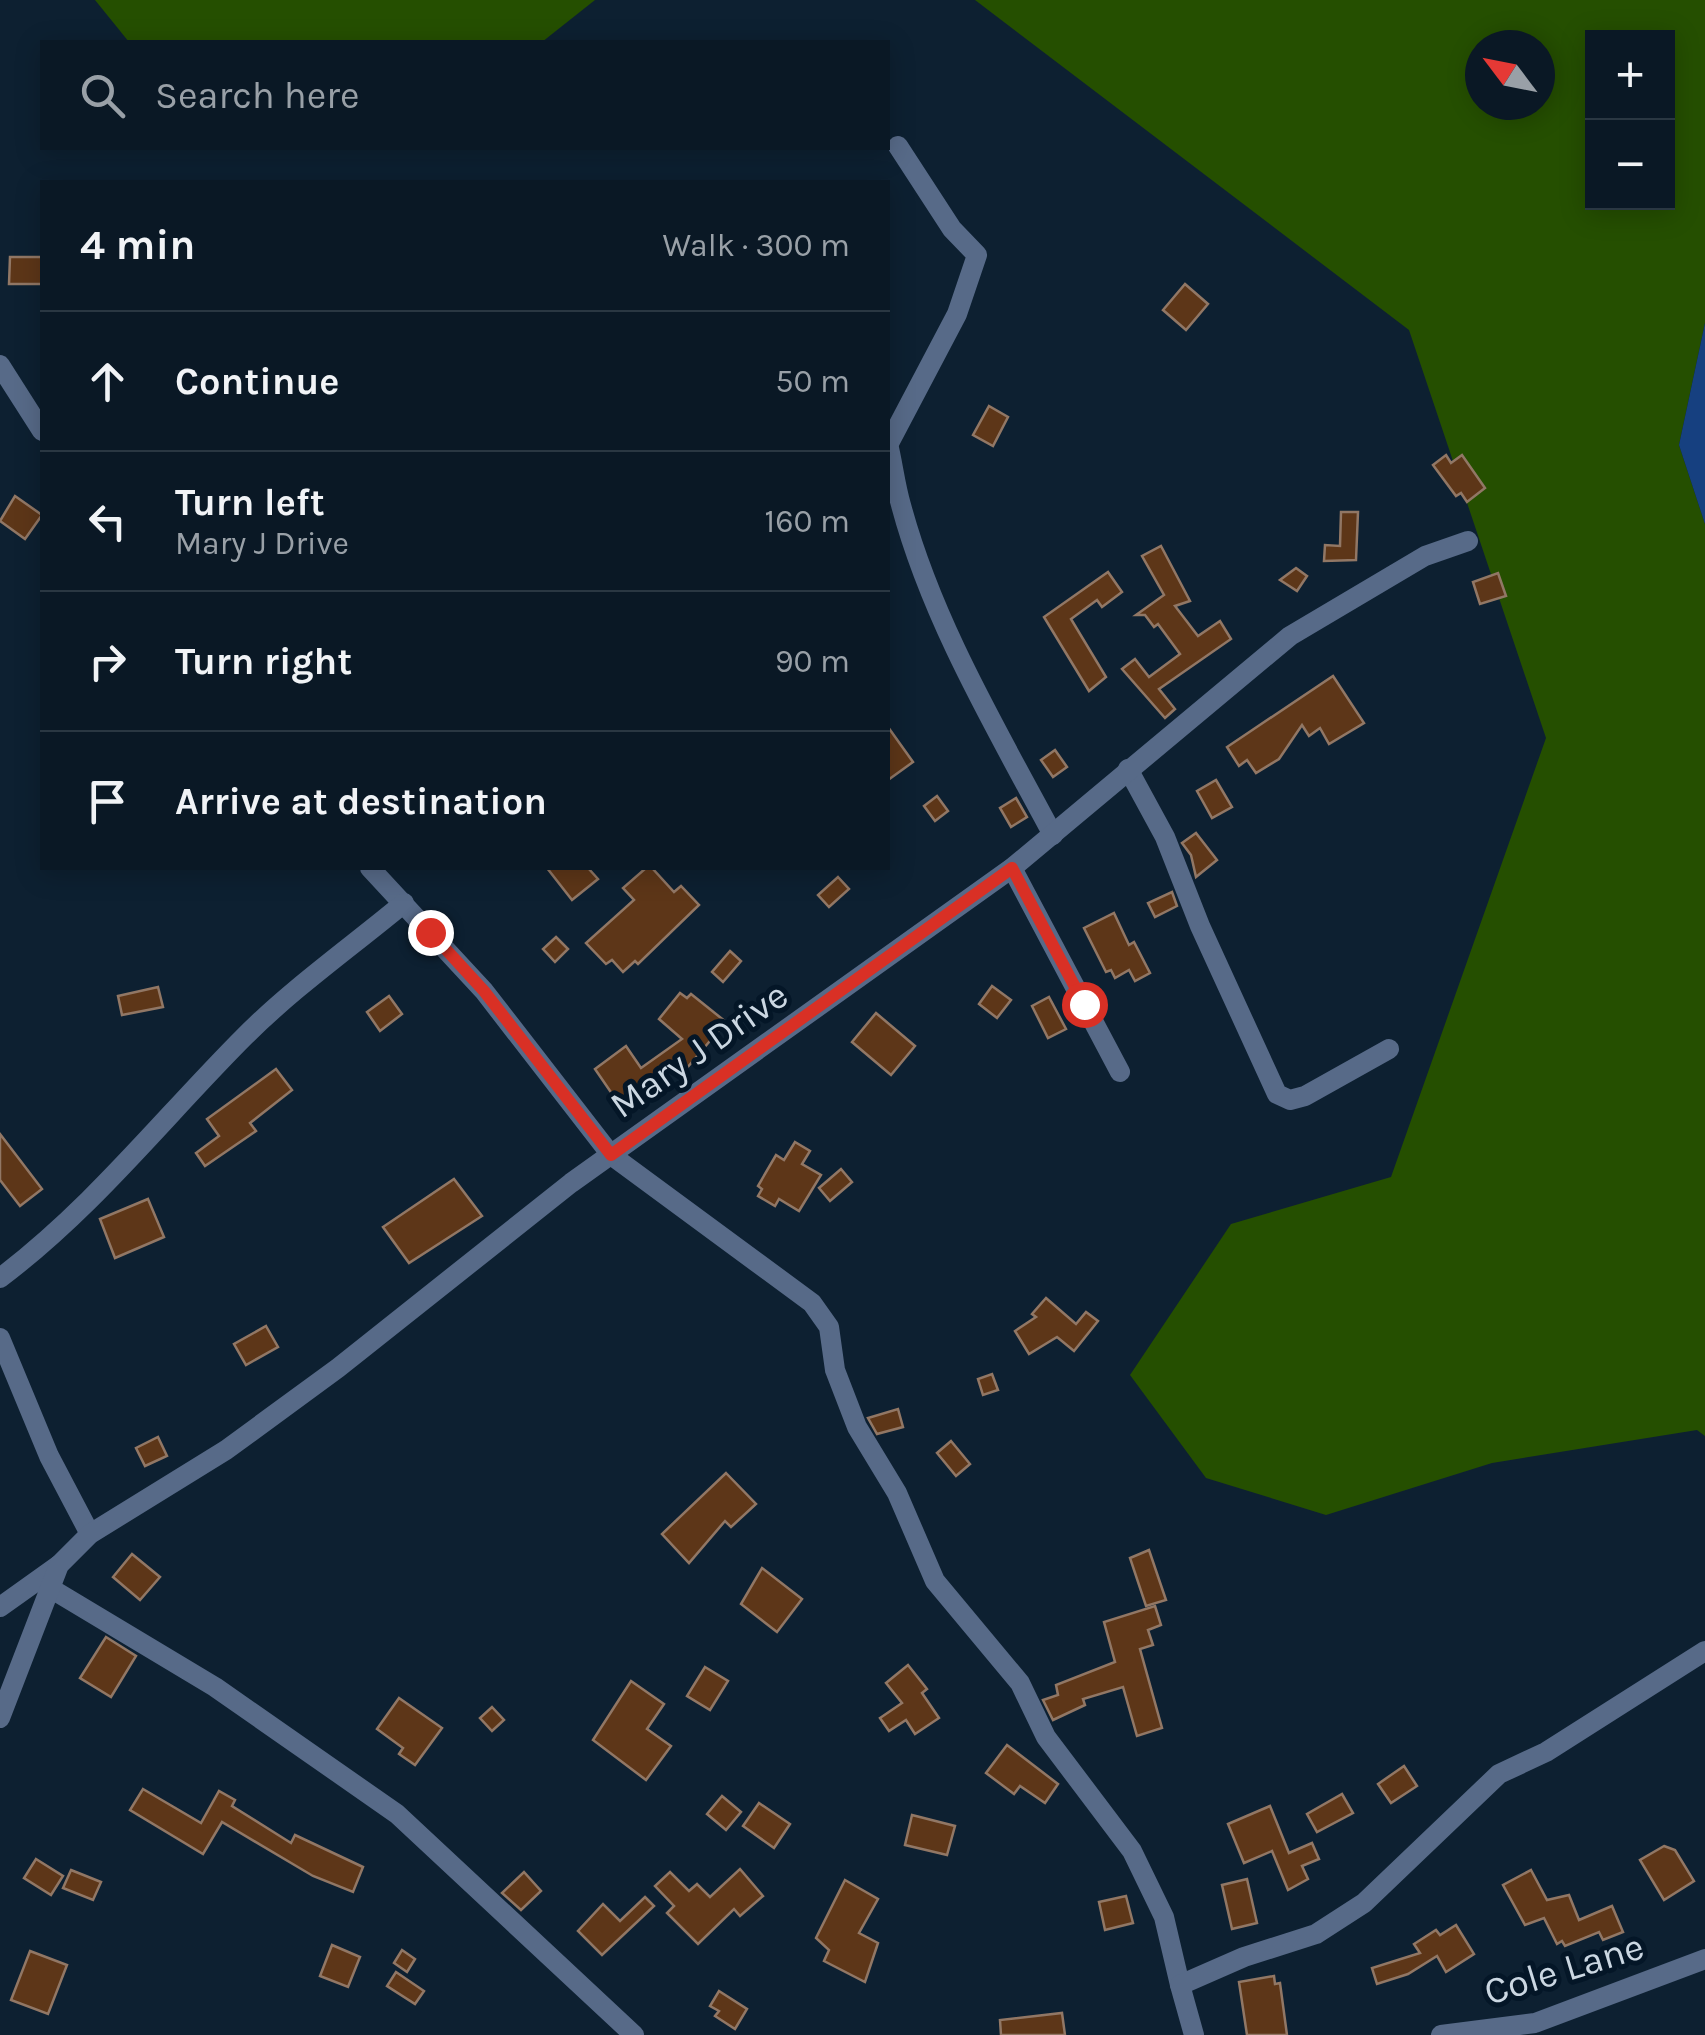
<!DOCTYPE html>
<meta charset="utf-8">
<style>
body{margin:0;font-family:Karla,sans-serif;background:#13212d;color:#f1f3f6}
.controls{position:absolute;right:30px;top:30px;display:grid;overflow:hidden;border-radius:0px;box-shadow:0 5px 25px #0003}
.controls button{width:90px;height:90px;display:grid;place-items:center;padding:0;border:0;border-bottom:2px solid #2a3742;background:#0a1825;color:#f1f3f6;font:50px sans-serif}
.compass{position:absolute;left:1465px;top:30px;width:90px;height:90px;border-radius:50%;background:#0a1825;box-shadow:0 5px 25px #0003;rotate:302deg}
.stop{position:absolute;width:30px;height:30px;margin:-22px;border:8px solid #d93025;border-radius:50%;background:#fff}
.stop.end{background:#d93025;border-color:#fff;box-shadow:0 2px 10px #0008}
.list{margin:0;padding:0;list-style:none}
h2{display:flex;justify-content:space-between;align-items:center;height:130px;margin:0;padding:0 40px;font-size:42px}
h2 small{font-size:32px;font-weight:400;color:#99a0a7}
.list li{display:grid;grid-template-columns:65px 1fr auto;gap:30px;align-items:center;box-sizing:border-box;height:140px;padding:0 40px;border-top:2px solid #2a3742}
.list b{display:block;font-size:38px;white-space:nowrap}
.list p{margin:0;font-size:32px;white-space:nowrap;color:#99a0a7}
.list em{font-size:32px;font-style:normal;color:#99a0a7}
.icon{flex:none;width:55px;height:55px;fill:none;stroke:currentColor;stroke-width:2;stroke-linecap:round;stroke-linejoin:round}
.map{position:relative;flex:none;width:1705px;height:2035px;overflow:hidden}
.search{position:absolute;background:#0a1825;box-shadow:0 5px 25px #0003;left:40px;top:40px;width:850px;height:110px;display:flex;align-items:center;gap:25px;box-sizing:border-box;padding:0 35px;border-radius:0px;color:#99a0a7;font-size:38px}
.panel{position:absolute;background:#0a1825;box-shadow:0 5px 25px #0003;left:40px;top:180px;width:850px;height:690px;border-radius:0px}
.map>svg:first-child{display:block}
</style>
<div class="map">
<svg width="1705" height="2035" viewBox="0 0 1705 2035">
<rect width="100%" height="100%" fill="#0d2031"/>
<g fill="#254f00" fill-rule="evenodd">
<path d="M95 0H595L542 42H129Z"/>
<path d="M975 0H1705V323L1679 445 1705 524V1436L1697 1430 1492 1463 1326 1515 1206 1478 1130 1375 1231 1224 1391 1177 1546 738 1409 330ZM1592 38H1668V202H1592ZM1480 45H1540V105H1480Z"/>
</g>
<path fill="#164080" d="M1705 323V524L1679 445Z"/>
<g fill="#5d3618" stroke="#917765" stroke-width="2.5">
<path d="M10 257H42V284H9Z"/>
<path d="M1185 284 1208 304 1186 330 1163 310Z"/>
<path d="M989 406 1008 417 993 446 973 435Z"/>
<path d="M1446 455 1451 463 1462 455 1485 488 1467 502 1461 493 1456 496 1433 465Z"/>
<path d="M15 496 42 515 25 539 0 521Z"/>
<path d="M1341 512H1358L1356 560 1324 561 1325 545 1340 546Z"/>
<path d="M1161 546 1190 601 1175 606 1198 636 1220 621 1231 639 1159 689 1175 709 1165 718 1122 669 1135 659 1149 677 1180 654 1158 624 1154 627 1145 615H1136L1164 595 1142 556Z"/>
<path d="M1296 568 1307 576 1297 591 1280 580Z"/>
<path d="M1108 572 1122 592 1102 607 1097 600 1071 619 1106 677 1089 691 1044 617Z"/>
<path d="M1498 573 1506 596 1480 604 1473 582Z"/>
<path d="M1333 676 1364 723 1329 744 1320 728 1309 736 1302 725 1279 759 1256 773 1247 760 1239 766 1227 747Z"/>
<path d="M888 727 913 762 888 780Z"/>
<path d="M1055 750 1067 767 1053 777 1041 760Z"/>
<path d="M1216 780 1232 807 1212 818 1197 791Z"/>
<path d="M937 796 948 811 935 821 924 806Z"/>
<path d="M1016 798 1027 817 1011 827 1000 808Z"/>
<path d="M1196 833 1217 860 1196 877 1191 855 1182 843Z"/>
<path d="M547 868H588L598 879 572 900Z"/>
<path d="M646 868H652L674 892 681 886 699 905 638 964 635 961 623 972 612 960 606 964 586 943 634 900 623 888Z"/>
<path d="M838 877 849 889 829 907 818 895Z"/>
<path d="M1172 892 1177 906 1155 917 1148 903Z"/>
<path d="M1114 913 1129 945 1134 942 1150 973 1135 981 1129 970 1115 978 1111 970 1106 972 1084 928Z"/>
<path d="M556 937 568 949 555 962 543 949Z"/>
<path d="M730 951 741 961 723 982 712 972Z"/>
<path d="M992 986 1011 1000 997 1018 979 1004Z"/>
<path d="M158 987 163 1007 122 1015 118 996Z"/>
<path d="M680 993 687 998 691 994 726 1022 681 1075 674 1065 619 1104 595 1069 626 1046 641 1068 682 1039 659 1019Z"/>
<path d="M389 996 402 1014 380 1031 367 1012Z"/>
<path d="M1049 997 1066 1029 1048 1038 1032 1006Z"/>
<path d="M876 1013 915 1046 891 1075 852 1042Z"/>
<path d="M276 1069 292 1090 250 1123 256 1131 205 1166 196 1153 219 1136 207 1119Z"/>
<path d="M0 1134 42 1189 20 1206 0 1180Z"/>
<path d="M795 1142 810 1151 802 1164 821 1175 799 1211 779 1199 775 1206 758 1196 762 1189 758 1186 776 1155 784 1160Z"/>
<path d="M841 1169 852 1182 830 1201 819 1188Z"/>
<path d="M454 1179 482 1216 409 1263 383 1227Z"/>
<path d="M148 1199 164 1237 115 1258 100 1219Z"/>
<path d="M1046 1298 1076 1324 1086 1312 1098 1321 1074 1351 1057 1337 1029 1354 1015 1331 1036 1317 1032 1314Z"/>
<path d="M266 1326 278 1347 246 1365 234 1344Z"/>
<path d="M992 1374 998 1390 983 1395 978 1379Z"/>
<path d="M898 1409 903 1427 877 1434 868 1418Z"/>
<path d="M158 1437 167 1456 145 1466 136 1448Z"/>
<path d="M951 1441 970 1464 956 1476 937 1453Z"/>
<path d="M726 1473 756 1504 731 1527 725 1521 689 1563 662 1534Z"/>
<path d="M1149 1550 1166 1600 1146 1606 1130 1558Z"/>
<path d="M132 1554 160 1577 140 1600 113 1577Z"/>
<path d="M762 1568 802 1599 777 1632 741 1604Z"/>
<path d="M1155 1606 1161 1625 1148 1630 1153 1645 1140 1649 1162 1728 1137 1736 1123 1687 1083 1699 1085 1705 1053 1720 1043 1700 1058 1695 1056 1685 1115 1662 1104 1622Z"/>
<path d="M106 1637 136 1656 111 1697 80 1678Z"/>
<path d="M908 1665 927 1689 922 1693 939 1718 915 1734 906 1720 889 1731 880 1718 902 1703 886 1683Z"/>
<path d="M705 1667 728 1681 710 1710 687 1696Z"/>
<path d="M631 1681 664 1704 647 1729 671 1746 646 1780 593 1740Z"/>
<path d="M399 1698 442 1728 415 1765 399 1754 403 1748 377 1729Z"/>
<path d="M492 1707 504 1720 492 1731 480 1718Z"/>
<path d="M1007 1745 1058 1784 1045 1803 1020 1786 1014 1794 986 1773Z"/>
<path d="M1404 1766 1417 1786 1391 1803 1378 1784Z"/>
<path d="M143 1789 201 1823 219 1791 235 1800 232 1806 291 1843 295 1835 363 1867 353 1892 313 1876 222 1822 203 1854 130 1810Z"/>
<path d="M1342 1794 1353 1813 1317 1832 1307 1814Z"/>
<path d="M722 1796 741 1812 726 1830 707 1814Z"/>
<path d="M759 1803 790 1824 774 1848 743 1826Z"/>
<path d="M1270 1806 1289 1853 1312 1843 1319 1859 1302 1866 1308 1879 1288 1890 1272 1851 1244 1863 1228 1824Z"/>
<path d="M912 1815 955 1826 947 1855 905 1845Z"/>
<path d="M1664 1846 1675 1850 1694 1881 1664 1900 1640 1860Z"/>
<path d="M36 1859 63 1876 51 1895 24 1878Z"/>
<path d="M740 1869 763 1896 740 1916 734 1909 698 1944 667 1913 674 1906 655 1886 670 1872 689 1891 697 1884 710 1897Z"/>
<path d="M71 1870 101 1882 93 1900 63 1888Z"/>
<path d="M1531 1870 1547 1900 1569 1895 1579 1920 1612 1906 1623 1932 1603 1940 1599 1932 1565 1946 1562 1941 1557 1944 1544 1918 1525 1925 1503 1885Z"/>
<path d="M524 1872 541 1891 521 1910 502 1893Z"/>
<path d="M1247 1879 1257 1923 1232 1929 1222 1885Z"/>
<path d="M845 1880 878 1899 859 1933 878 1943 865 1982 824 1961 829 1950 816 1938Z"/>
<path d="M1126 1896 1133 1923 1105 1930 1099 1902Z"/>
<path d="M645 1897 654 1906 602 1955 578 1931 603 1904 620 1921Z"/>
<path d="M1456 1925 1474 1954 1446 1972 1437 1956 1408 1974 1377 1984 1372 1968 1420 1953 1414 1944 1436 1930 1440 1935Z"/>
<path d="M332 1945 360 1957 348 1987 320 1976Z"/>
<path d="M402 1950 415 1959 407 1972 394 1963Z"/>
<path d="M30 1951 67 1965 48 2014 11 2000Z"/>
<path d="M396 1972 424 1991 415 2004 387 1986Z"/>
<path d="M1274 1976 1275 1984 1280 1983 1287 2035H1247L1239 1982Z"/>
<path d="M719 1991 747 2009 735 2029 715 2016 719 2011 710 2006Z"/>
<path d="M1062 2013 1065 2035H1001L1000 2020Z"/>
</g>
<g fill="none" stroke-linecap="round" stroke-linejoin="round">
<g stroke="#576a88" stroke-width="20">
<path d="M0 365 42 431"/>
<path d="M888 444C893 464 895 485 901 505 932 621 997 730 1053 835"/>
<path d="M888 445 957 314 977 255 952 229 898 146"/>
<path d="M1128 769 1165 837 1200 926 1277 1094 1290 1100 1305 1096 1389 1049"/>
<path d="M370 868 484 991 611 1155 812 1303 829 1327 835 1370 857 1427 897 1493 935 1581 1020 1683 1046 1737 1132 1851 1164 1917 1180 1985"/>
<path d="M1012 868 1120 1072"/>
<path d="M0 1278C93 1208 163 1118 245 1036 293 988 351 947 404 903"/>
<path d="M0 1338 49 1456 90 1534"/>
<path d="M50 1588 215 1687 397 1814 634 2035"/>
<path d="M0 1607 59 1565"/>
<path d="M0 1718 59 1565 90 1534 226 1450 338 1368 571 1183 1012 868 1290 636 1425 556 1468 541"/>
<path d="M1194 2035 1180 1985 1244 1957 1316 1934 1364 1903 1499 1774 1546 1752 1705 1651"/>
<path d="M1441 2035 1535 2023 1705 1959"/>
</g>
</g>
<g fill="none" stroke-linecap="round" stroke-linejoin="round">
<path stroke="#d93025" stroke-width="12" d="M430 932 484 991 611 1155 1012 868 1084 1004"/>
</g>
<g text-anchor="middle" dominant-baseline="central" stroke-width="10" stroke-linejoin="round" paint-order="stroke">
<g font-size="38" fill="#cbd7e2" stroke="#041627">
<text transform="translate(699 1050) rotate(-35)">Mary J Drive</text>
<text transform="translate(1564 1969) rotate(-17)">Cole Lane</text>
</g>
</g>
</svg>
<div class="controls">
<button>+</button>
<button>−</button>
</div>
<svg class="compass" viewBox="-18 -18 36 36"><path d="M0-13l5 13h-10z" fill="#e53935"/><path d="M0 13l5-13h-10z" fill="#99a0a7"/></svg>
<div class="stop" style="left:1084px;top:1004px"></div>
<div class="stop end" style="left:430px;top:932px"></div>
<div class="search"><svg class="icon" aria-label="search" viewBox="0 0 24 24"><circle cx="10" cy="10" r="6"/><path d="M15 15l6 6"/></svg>Search here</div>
<section class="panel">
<h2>4 min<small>Walk · 300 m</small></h2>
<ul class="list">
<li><svg class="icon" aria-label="ahead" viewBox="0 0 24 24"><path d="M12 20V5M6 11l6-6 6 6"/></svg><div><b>Continue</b></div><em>50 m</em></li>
<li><svg class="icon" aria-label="left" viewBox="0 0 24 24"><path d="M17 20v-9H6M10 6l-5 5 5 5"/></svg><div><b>Turn left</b><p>Mary J Drive</p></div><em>160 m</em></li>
<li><svg class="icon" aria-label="right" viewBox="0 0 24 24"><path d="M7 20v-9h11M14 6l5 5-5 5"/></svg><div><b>Turn right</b></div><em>90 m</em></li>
<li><svg class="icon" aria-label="arrive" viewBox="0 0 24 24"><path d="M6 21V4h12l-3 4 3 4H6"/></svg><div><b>Arrive at destination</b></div></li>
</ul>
</section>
</div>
